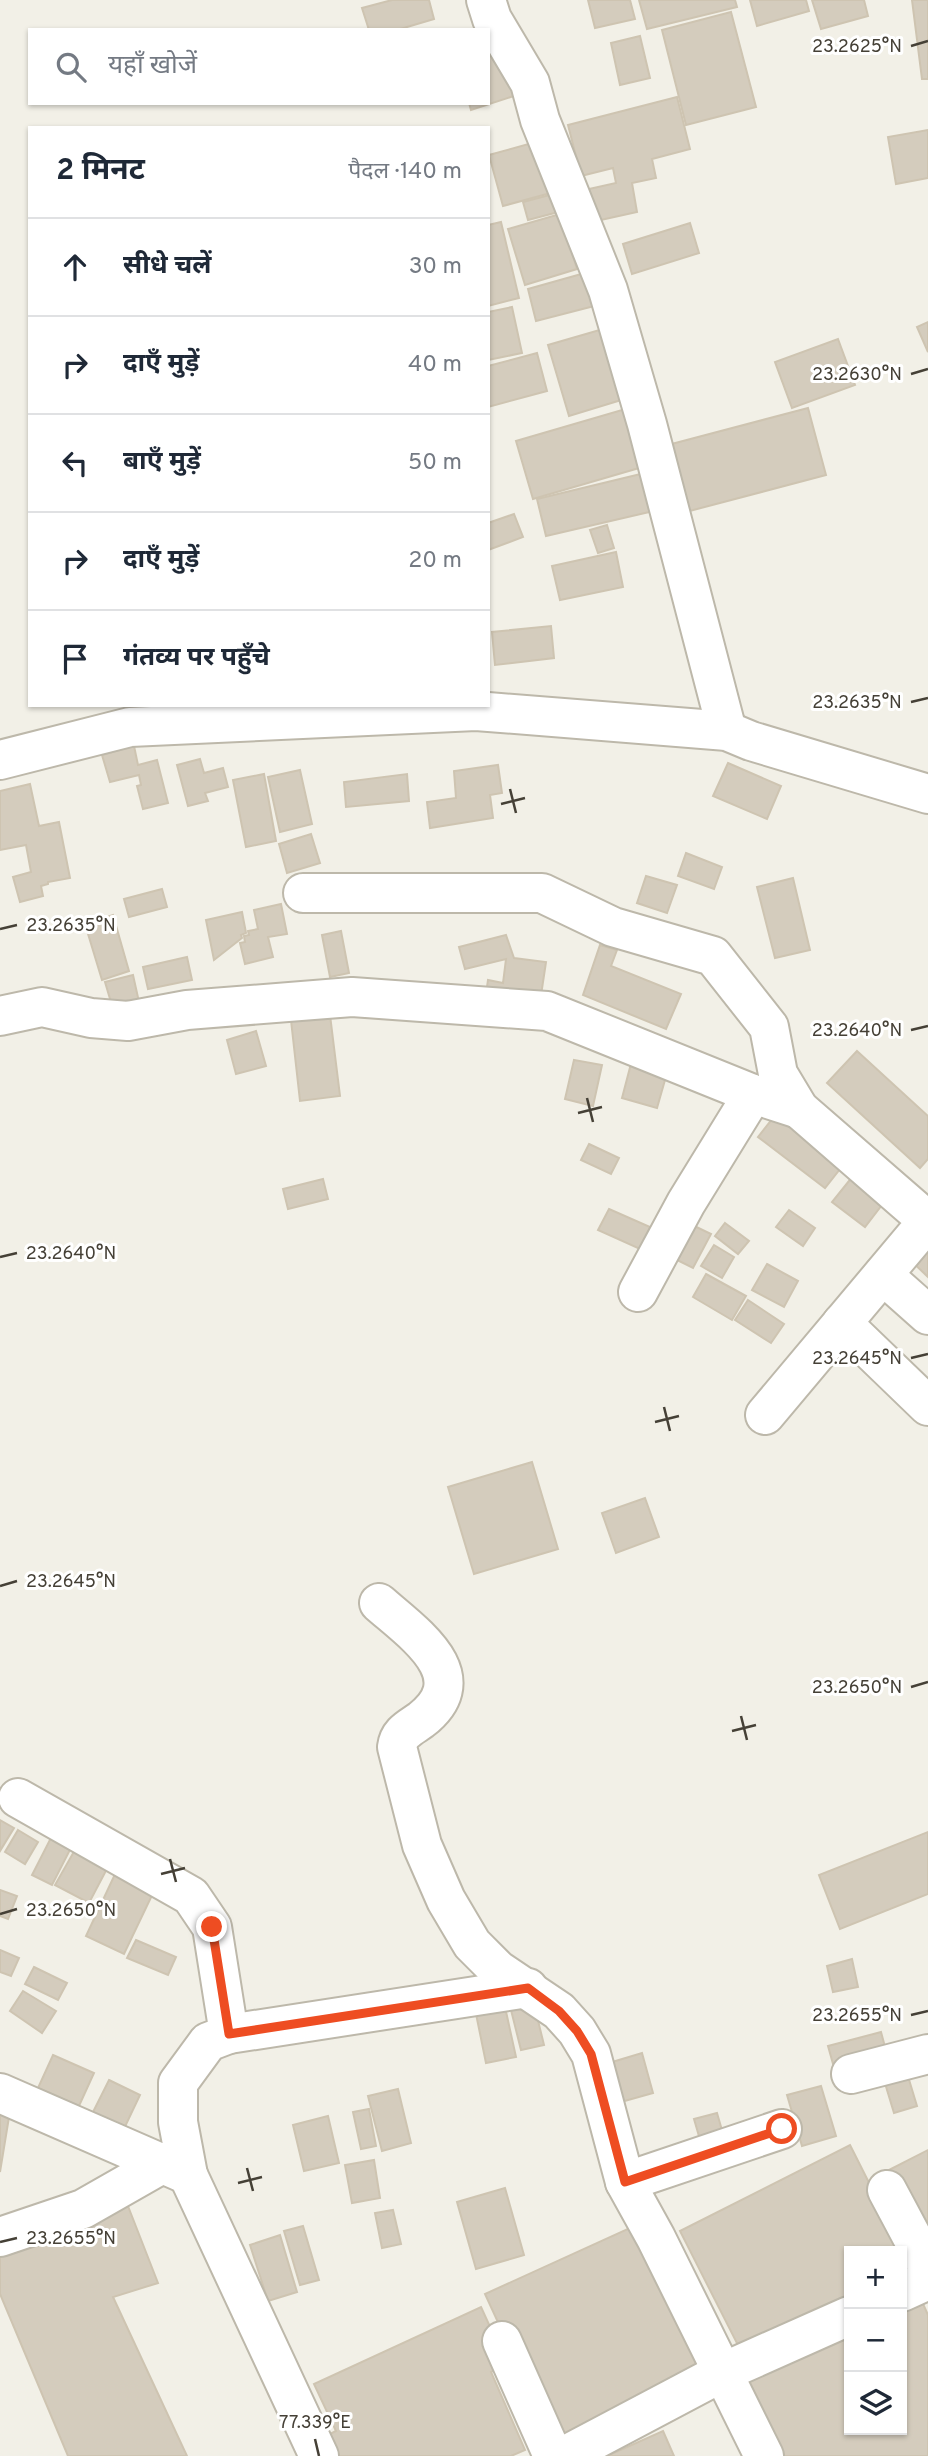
<!DOCTYPE html>
<html lang="hi">
<meta charset="utf-8">
<style>
body{margin:0;font-family:Overpass,"Noto Sans Devanagari",sans-serif;background:#f6f6f7;color:#1f2937}
.controls{position:absolute;right:21px;bottom:21px;display:grid;overflow:hidden;border-radius:0px;box-shadow:0 2px 5px #0004}
.controls button{width:63px;height:63px;display:grid;place-items:center;padding:0;border:0;border-bottom:2px solid #e0e1e3;background:#fff;color:#1f2937;font:35px sans-serif}
.stop{position:absolute;width:21px;height:21px;margin:-16px;border:5px solid #ee4d22;border-radius:50%;background:#fff}
.stop.end{background:#ee4d22;border-color:#fff;box-shadow:0 2px 7px #0008}
.list{margin:0;padding:0;list-style:none}
h2{display:flex;justify-content:space-between;align-items:center;height:91px;margin:0;padding:0 28px;font-size:30px}
h2 small{font-size:23px;font-weight:400;color:#747a83}
.list li{display:grid;grid-template-columns:46px 1fr auto;gap:21px;align-items:center;box-sizing:border-box;height:98px;padding:0 28px;border-top:2px solid #e0e1e3}
.list b{display:block;font-size:26px;white-space:nowrap}
.list em{font-size:23px;font-style:normal;color:#747a83}
.icon{flex:none;width:38px;height:38px;fill:none;stroke:currentColor;stroke-width:2;stroke-linecap:round;stroke-linejoin:round}
.map{position:relative;flex:none;width:928px;height:2456px;overflow:hidden}
.search{position:absolute;background:#fff;box-shadow:0 2px 5px #0004;left:28px;top:28px;width:462px;height:77px;display:flex;align-items:center;gap:18px;box-sizing:border-box;padding:0 24px;border-radius:0px;color:#747a83;font-size:26px}
.panel{position:absolute;background:#fff;box-shadow:0 2px 5px #0004;left:28px;top:126px;width:462px;height:581px;border-radius:0px}
.map>svg:first-child{display:block}
</style>
<div class="map">
<svg width="928" height="2456" viewBox="0 0 928 2456">
<rect width="100%" height="100%" fill="#f2f0e7"/>
<g fill="#d4ccbd" stroke="#cec4b1" stroke-width="2">
<path d="M392 0H429L434 19 397 30H369L362 8Z"/>
<path d="M588 0H630L635 19 595 28Z"/>
<path d="M639 0H735L737 7 647 29Z"/>
<path d="M750 0H806L809 11 757 26Z"/>
<path d="M812 0H864L868 16 821 29Z"/>
<path d="M912 0H928V79H922Z"/>
<path d="M731 12 756 107 686 125 662 30Z"/>
<path d="M640 36 650 78 620 85 611 43Z"/>
<path d="M488 45 520 94 471 110 469 103H488Z"/>
<path d="M677 97 690 149 652 159 656 178 632 183 637 212 587 223 580 191 616 183 613 168 581 176 568 125Z"/>
<path d="M928 130V178L896 184 888 137Z"/>
<path d="M543 140 558 191 503 206 489 155Z"/>
<path d="M561 192 566 210 528 220 523 202Z"/>
<path d="M560 214 577 269 525 285 508 229Z"/>
<path d="M501 222 519 298 488 306V225Z"/>
<path d="M690 223 699 253 632 274 623 244Z"/>
<path d="M592 271 602 304 536 321 528 289Z"/>
<path d="M512 307 522 353 488 360V312Z"/>
<path d="M928 322V352L917 327Z"/>
<path d="M610 327 631 397 569 416 548 345Z"/>
<path d="M838 339 855 385 792 408 775 362Z"/>
<path d="M537 353 547 391 488 407V366Z"/>
<path d="M629 408 646 466 533 499 516 441Z"/>
<path d="M808 408 826 475 682 513 664 446Z"/>
<path d="M649 472 658 510 546 536 537 499Z"/>
<path d="M514 514 523 537 488 550V523Z"/>
<path d="M607 525 614 548 598 553 590 530Z"/>
<path d="M616 552 623 587 560 600 552 566Z"/>
<path d="M551 626 554 658 495 665 492 632Z"/>
<path d="M134 746 138 765 157 760 168 803 143 809 137 786 141 785 139 775 110 782 102 755Z"/>
<path d="M200 759 204 773 223 768 228 787 205 793 208 801 188 806 177 765Z"/>
<path d="M728 763 781 786 767 819 713 796Z"/>
<path d="M498 765 502 793 490 795 493 818 430 828 427 802 456 798 454 771Z"/>
<path d="M300 770 312 824 280 832 268 777Z"/>
<path d="M264 774 276 841 246 847 233 780Z"/>
<path d="M407 774 409 801 346 807 344 782Z"/>
<path d="M30 784 39 826 59 822 70 878 48 882V884L41 886 43 896 20 902 13 877 31 872 26 845 0 850V791Z"/>
<path d="M311 834 320 863 287 873 279 844Z"/>
<path d="M686 853 722 867 714 889 678 876Z"/>
<path d="M646 876 677 885 667 913 637 903Z"/>
<path d="M793 878 810 950 775 958 757 887Z"/>
<path d="M162 889 167 907 129 917 124 899Z"/>
<path d="M281 904 287 934 268 937 273 957 245 964 240 943 245 942 244 936 249 935 248 931 258 929 254 910Z"/>
<path d="M242 912 246 933 241 935 242 938 214 960 206 920Z"/>
<path d="M113 915 129 971 102 980 85 924Z"/>
<path d="M341 931 349 973 330 977 322 935Z"/>
<path d="M506 935 514 958 546 962 540 1002 486 994 488 980 503 983 506 959 465 969 459 947Z"/>
<path d="M600 945 617 950 611 966 681 994 666 1029 583 995Z"/>
<path d="M187 957 192 980 148 989 143 967Z"/>
<path d="M133 975 139 1002 113 1009 105 982Z"/>
<path d="M330 1015 340 1096 300 1101 291 1020Z"/>
<path d="M256 1031 266 1066 236 1074 227 1040Z"/>
<path d="M857 1051 928 1116V1159L920 1168 827 1083Z"/>
<path d="M633 1056 669 1066 657 1108 622 1098Z"/>
<path d="M574 1060 602 1065 593 1106 565 1099Z"/>
<path d="M777 1113 844 1164 825 1188 758 1137Z"/>
<path d="M589 1144 619 1158 611 1174 581 1160Z"/>
<path d="M853 1176 885 1201 865 1227 832 1202Z"/>
<path d="M323 1179 328 1199 288 1209 283 1189Z"/>
<path d="M609 1209 650 1227 640 1249 598 1230Z"/>
<path d="M789 1210 815 1228 803 1246 776 1227Z"/>
<path d="M684 1221 711 1234 693 1268 667 1255Z"/>
<path d="M725 1223 749 1241 738 1254 715 1236Z"/>
<path d="M928 1233V1277L906 1256Z"/>
<path d="M714 1245 734 1257 722 1278 701 1266Z"/>
<path d="M767 1264 798 1281 784 1307 752 1290Z"/>
<path d="M706 1274 746 1296 732 1320 693 1297Z"/>
<path d="M748 1300 784 1324 771 1343 735 1320Z"/>
<path d="M532 1462 558 1549 474 1574 448 1487Z"/>
<path d="M645 1498 659 1537 616 1553 602 1513Z"/>
<path d="M0 1820 14 1828 0 1851Z"/>
<path d="M56 1828 76 1838 52 1885 32 1875Z"/>
<path d="M18 1830 38 1842 25 1864 5 1852Z"/>
<path d="M928 1832V1894L840 1929 819 1875Z"/>
<path d="M76 1848 109 1865 89 1903 55 1885Z"/>
<path d="M116 1872 155 1889 124 1954 86 1936Z"/>
<path d="M0 1890 17 1896 8 1919 0 1916Z"/>
<path d="M136 1940 176 1957 168 1975 127 1958Z"/>
<path d="M0 1950 19 1958 11 1976 0 1972Z"/>
<path d="M852 1959 858 1987 833 1992 827 1966Z"/>
<path d="M34 1967 67 1983 58 2000 25 1984Z"/>
<path d="M23 1991 56 2011 42 2033 10 2011Z"/>
<path d="M531 1992 544 2045 521 2050 508 1998Z"/>
<path d="M503 1998 516 2057 486 2063 474 2004Z"/>
<path d="M881 2032 888 2058 835 2071 828 2046Z"/>
<path d="M642 2053 653 2093 621 2102 609 2063Z"/>
<path d="M53 2055 94 2073 79 2106 38 2088Z"/>
<path d="M907 2073 917 2106 894 2113 884 2080Z"/>
<path d="M109 2080 140 2095 122 2133 90 2118Z"/>
<path d="M821 2086 836 2136 802 2146 787 2095Z"/>
<path d="M398 2089 411 2143 382 2151 368 2096Z"/>
<path d="M0 2104 11 2105 0 2172Z"/>
<path d="M369 2109 376 2146 361 2149 353 2112Z"/>
<path d="M717 2113 726 2144 703 2150 694 2119Z"/>
<path d="M328 2116 339 2163 304 2171 293 2125Z"/>
<path d="M850 2145 914 2272 902 2278V2251H849V2304L744 2357 680 2231Z"/>
<path d="M928 2150V2253L887 2171Z"/>
<path d="M374 2160 380 2198 352 2203 345 2165Z"/>
<path d="M505 2188 524 2255 476 2269 457 2202Z"/>
<path d="M126 2201 158 2283 113 2297 187 2456H68L0 2294V2249Z"/>
<path d="M393 2210 401 2244 382 2248 375 2213Z"/>
<path d="M643 2222 711 2372 554 2444 485 2294Z"/>
<path d="M303 2226 319 2280 300 2285 284 2231Z"/>
<path d="M280 2235 297 2292 268 2301 250 2245Z"/>
<path d="M920 2297 928 2315V2456H783L742 2380 849 2330V2430H902V2306Z"/>
<path d="M481 2307 507 2364 491 2372 525 2450 511 2456H335L326 2436 336 2431 314 2384Z"/>
<path d="M663 2431 674 2456H607Z"/>
</g>
<g fill="none" stroke-linecap="round" stroke-linejoin="round">
<defs>
<g id="minor">
<path d="M486 0 492 19 530 83 540 120 608 290 647 424 727 731"/>
<path d="M0 760 130 727 476 711 727 731 751 741 928 794"/>
<path d="M303 893H542L613 927 713 956 769 1027 778 1074 799 1109 921 1215 924 1222 922 1228 765 1415"/>
<path d="M0 1016 42 1007 91 1018 128 1021 187 1010 352 997 547 1011 753 1094 799 1109"/>
<path d="M883 1275 928 1315"/>
<path d="M638 1292 686 1203 753 1094"/>
<path d="M842 1323 928 1406"/>
<path d="M379 1603C413 1633 478 1676 421 1720 410 1728 399 1732 397 1747L422 1845 446 1900 472 1944 498 1970 559 2011 577 2031 591 2054 625 2182 656 2238 764 2456"/>
<path d="M229 2034 528 1988"/>
<path d="M851 2074 928 2054"/>
<path d="M0 2093 188 2175 178 2122V2083L208 2042 229 2034 212 1927 191 1896 18 1798"/>
<path d="M188 2175 319 2456"/>
<path d="M625 2182 782 2129"/>
<path d="M887 2190 928 2267"/>
<path d="M0 2237 83 2209 162 2164"/>
<path d="M902 2292 928 2280"/>
<path d="M502 2341 553 2456"/>
<path d="M564 2456 721 2373 849 2316"/>
</g>
</defs>
<use href="#minor" stroke="#bdb8aa" stroke-width="42"/>
<use href="#minor" stroke="#fff" stroke-width="38"/>
</g>
<g fill="none" stroke-linecap="round" stroke-linejoin="round">
<path stroke="#ee4d22" stroke-width="9" d="M212 1927 229 2034 528 1988 559 2011 577 2031 591 2054 625 2182 782 2129"/>
</g>
<path fill="none" stroke="#454036" stroke-width="2.5" d="M911 46 928 41M911 374 928 369M911 702 928 698M510 789 516 813M501 804 525 798M0 929 17 925M911 1030 928 1026M587 1098 593 1122M578 1113 602 1107M0 1257 17 1253M911 1358 928 1354M664 1407 670 1431M655 1422 679 1416M0 1586 17 1581M911 1687 928 1682M741 1716 747 1740M732 1731 756 1725M170 1859 176 1882M161 1874 185 1868M0 1914 17 1909M911 2015 928 2011M247 2168 253 2191M238 2183 262 2177M0 2242 17 2238M315 2439 319 2456"/>
<g font-size="18" text-anchor="middle" fill="#454036" stroke="#fff" stroke-width="6" stroke-linejoin="round" paint-order="stroke">
<text x="857" y="52">23.2625°N</text>
<text x="857" y="380">23.2630°N</text>
<text x="857" y="708">23.2635°N</text>
<text x="71" y="931">23.2635°N</text>
<text x="857" y="1036">23.2640°N</text>
<text x="71" y="1259">23.2640°N</text>
<text x="857" y="1364">23.2645°N</text>
<text x="71" y="1587">23.2645°N</text>
<text x="857" y="1693">23.2650°N</text>
<text x="71" y="1916">23.2650°N</text>
<text x="857" y="2021">23.2655°N</text>
<text x="71" y="2244">23.2655°N</text>
<text x="315" y="2428">77.339°E</text>
</g>
</svg>
<div class="controls">
<button>+</button>
<button>−</button>
<button><svg class="icon" aria-label="layers" viewBox="0 0 24 24"><path d="M12 4l9 5-9 5-9-5zM3 14l9 5 9-5"/></svg></button>
</div>
<div class="stop" style="left:782px;top:2129px"></div>
<div class="stop end" style="left:212px;top:1927px"></div>
<div class="search"><svg class="icon" aria-label="search" viewBox="0 0 24 24"><circle cx="10" cy="10" r="6"/><path d="M15 15l6 6"/></svg>यहाँ खोजें</div>
<section class="panel">
<h2>2 मिनट<small>पैदल · 140 m</small></h2>
<ul class="list">
<li><svg class="icon" aria-label="ahead" viewBox="0 0 24 24"><path d="M12 20V5M6 11l6-6 6 6"/></svg><div><b>सीधे चलें</b></div><em>30 m</em></li>
<li><svg class="icon" aria-label="right" viewBox="0 0 24 24"><path d="M7 20v-9h11M14 6l5 5-5 5"/></svg><div><b>दाएँ मुड़ें</b></div><em>40 m</em></li>
<li><svg class="icon" aria-label="left" viewBox="0 0 24 24"><path d="M17 20v-9H6M10 6l-5 5 5 5"/></svg><div><b>बाएँ मुड़ें</b></div><em>50 m</em></li>
<li><svg class="icon" aria-label="right" viewBox="0 0 24 24"><path d="M7 20v-9h11M14 6l5 5-5 5"/></svg><div><b>दाएँ मुड़ें</b></div><em>20 m</em></li>
<li><svg class="icon" aria-label="arrive" viewBox="0 0 24 24"><path d="M6 21V4h12l-3 4 3 4H6"/></svg><div><b>गंतव्य पर पहुँचे</b></div></li>
</ul>
</section>
</div>
